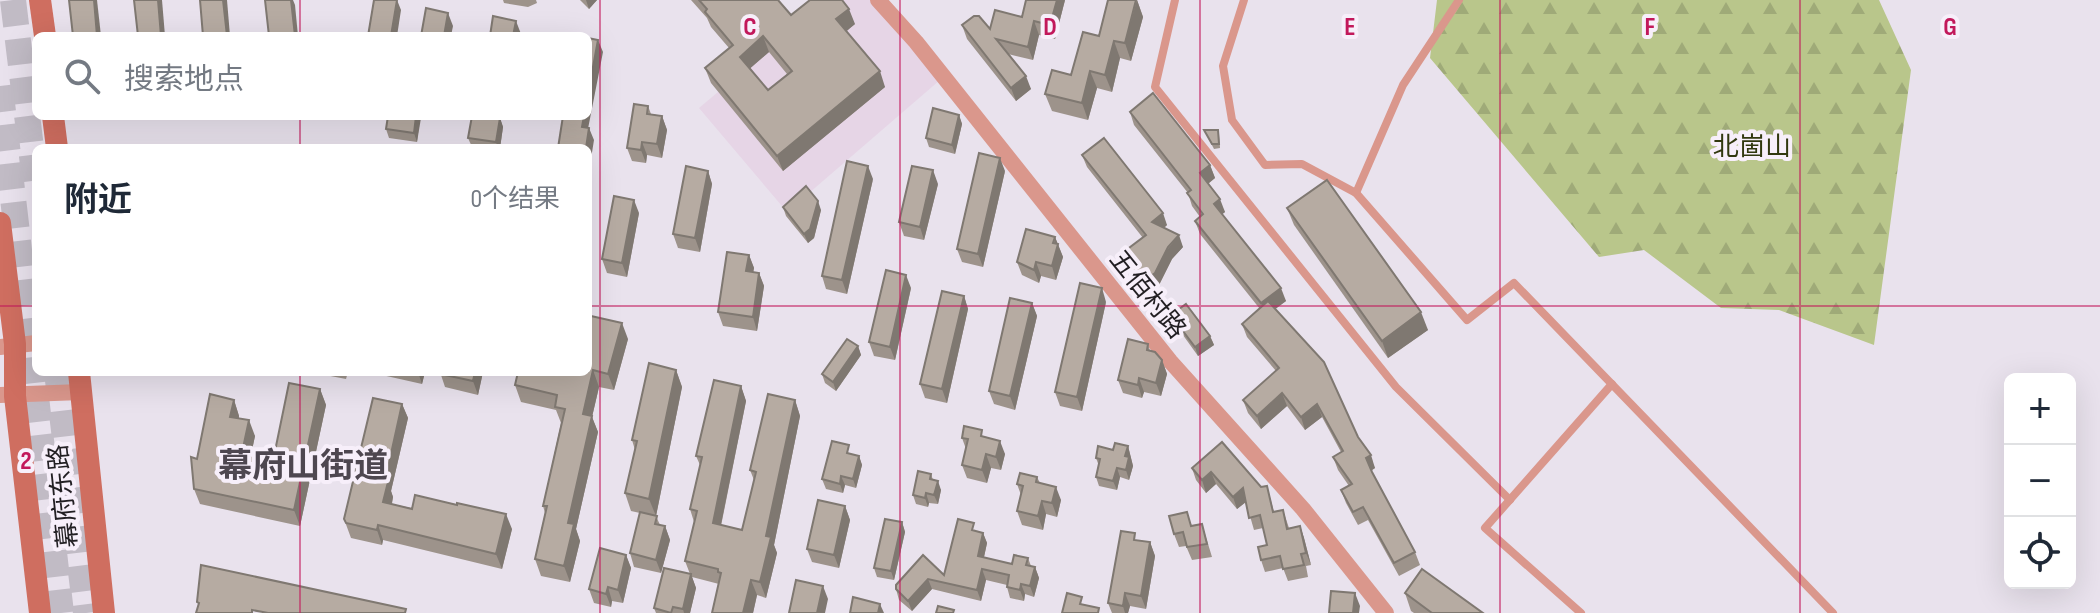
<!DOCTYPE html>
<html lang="zh">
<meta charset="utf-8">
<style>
body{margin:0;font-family:"Sofia Sans Condensed","Noto Sans SC",sans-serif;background:#f6f6f7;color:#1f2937}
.controls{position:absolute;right:24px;bottom:24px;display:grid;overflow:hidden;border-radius:12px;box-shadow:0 8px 32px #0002}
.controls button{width:72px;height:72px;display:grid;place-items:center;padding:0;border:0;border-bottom:2px solid #e0e1e3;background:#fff;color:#1f2937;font:40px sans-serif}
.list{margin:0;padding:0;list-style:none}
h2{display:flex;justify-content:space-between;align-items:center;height:104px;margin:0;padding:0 32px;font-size:34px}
h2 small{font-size:26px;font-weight:400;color:#747a83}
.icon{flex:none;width:44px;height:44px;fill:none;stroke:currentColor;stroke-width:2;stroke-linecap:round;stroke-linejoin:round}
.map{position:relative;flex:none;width:2100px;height:613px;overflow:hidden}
.search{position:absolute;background:#fff;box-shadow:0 8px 32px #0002;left:32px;top:32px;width:560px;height:88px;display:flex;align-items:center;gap:20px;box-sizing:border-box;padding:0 28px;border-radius:12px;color:#747a83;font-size:30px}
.panel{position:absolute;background:#fff;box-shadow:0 8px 32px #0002;left:32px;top:144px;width:560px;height:232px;border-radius:12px}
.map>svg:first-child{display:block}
</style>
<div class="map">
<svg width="2100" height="613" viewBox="0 0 2100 613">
<defs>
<pattern id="forest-firs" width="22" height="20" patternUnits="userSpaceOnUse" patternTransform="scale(2)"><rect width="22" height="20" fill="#b9c68b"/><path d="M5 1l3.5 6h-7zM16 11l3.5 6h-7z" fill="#9faa78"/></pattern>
</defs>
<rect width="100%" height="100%" fill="#e9e2ed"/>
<path fill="#e6d5e6" d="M827 0H874L940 80 787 212 699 108Z"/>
<path fill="url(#forest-firs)" d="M1437 0H1879L1911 70 1874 345 1779 310 1721 308 1644 250 1599 257 1430 58Z"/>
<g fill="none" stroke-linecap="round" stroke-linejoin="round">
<g stroke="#c1bbc5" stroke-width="26" stroke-dasharray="26 13" stroke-linecap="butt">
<path d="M13 0 36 189"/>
<path d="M0 86 61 613"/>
<path d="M57 372 86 613"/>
</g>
<g stroke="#da978c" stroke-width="8">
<path d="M1175 0 1155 87 1396 387 1510 500"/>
<path d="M1244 0 1223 66 1232 120 1265 165 1302 164 1356 193 1467 320 1514 283 1833 613"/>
<path d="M1356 193 1403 85 1459 0"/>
<path d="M1581 613 1485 528 1612 384"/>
</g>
<g stroke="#da978c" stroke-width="16">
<path d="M878 0 916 42 1170 361 1303 509 1386 613"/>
<path d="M0 347 36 343"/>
<path d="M0 395 81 392"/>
</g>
<g stroke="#cf6e60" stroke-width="22">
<path d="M40 0 45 36"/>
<path d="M53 116 57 148"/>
<path d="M0 223 15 344V396L40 613"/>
<path d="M79 372 104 613"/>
</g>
</g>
<g fill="#9d938b" fill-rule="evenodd">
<path d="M503 0H536L537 3 528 7 504 3Z"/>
<path d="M580 0H597L589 9Z"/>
<path d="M691 0H778L791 15 855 24 846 31 885 87 783 171 711 83 705 68 729 48 711 27 707 18ZM769 52 787 74 768 90 750 68Z"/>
<path d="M1065 0 1055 39 1039 35 1033 60 1008 54 1031 89 1016 101 967 39 962 25 990 29Z"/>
<path d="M1137 0 1143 17 1131 61 1120 58 1112 92 1097 88 1088 120 1052 111 1045 94 1071 75 1099 36Z"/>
<path d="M648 106 651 114 662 116 667 130 662 158 647 155 646 163 632 161 627 148Z"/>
<path d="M1130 112 1210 165 1215 178 1208 184 1225 212 1222 214 1286 301 1275 309 1358 437 1375 468 1371 471 1415 552 1420 565 1399 576 1368 520 1358 525 1346 503 1341 490 1349 486 1338 470 1333 457 1341 452 1322 417 1305 430 1287 406 1261 429 1248 413 1243 400 1276 371 1247 337 1242 324 1260 309 1200 234 1195 221 1200 217 1192 206 1188 193 1134 125Z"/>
<path d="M959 115 962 124 955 154 929 147 926 138Z"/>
<path d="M388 116H420L417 142 389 138 386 129Z"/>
<path d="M500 118 503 127 500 148 472 147 468 138Z"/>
<path d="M1204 130 1219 134 1220 148 1214 149Z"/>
<path d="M1082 155 1167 225 1164 228 1183 247 1172 259 1159 285 1147 294 1125 266 1121 254 1143 238 1087 167Z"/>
<path d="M708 171 712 184 700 252 678 248 673 234Z"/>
<path d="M1005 171 983 267 962 262 957 249Z"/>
<path d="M873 179 847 294 826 289 822 276Z"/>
<path d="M938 184 924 240 904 236 899 222Z"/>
<path d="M783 207 821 210 814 238 808 243 786 216Z"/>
<path d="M1287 208 1428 330 1388 358 1294 225Z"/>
<path d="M639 213 627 277 607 273 602 259Z"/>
<path d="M1055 237 1063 257 1056 280 1041 276 1039 283 1022 275 1017 262Z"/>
<path d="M749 255 754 268 753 272 759 273 764 286 757 331 723 326 718 312Z"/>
<path d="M911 288 895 360 874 356 869 342Z"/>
<path d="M964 296 968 309 947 403 925 398 920 384Z"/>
<path d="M1106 302 1082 411 1060 406 1055 392Z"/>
<path d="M1032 303 1037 316 1015 410 994 404 989 391Z"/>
<path d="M1171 315 1210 336 1214 345 1198 356 1175 324Z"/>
<path d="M628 339 614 390 599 387 592 417 598 432 576 529 580 541 570 582 541 576 535 559 545 513 543 506 561 423 556 410 521 402 515 385Z"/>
<path d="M1148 344 1150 351 1162 360 1167 374 1161 396 1144 392 1142 398 1123 393 1118 380Z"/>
<path d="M858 346 861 355 836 391 825 383 822 374Z"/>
<path d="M676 370 682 387 656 516 660 525 665 526 670 540 661 573 634 567 630 553 640 513 631 511 625 493 635 450 632 440Z"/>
<path d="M320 372H348L346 379 320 374Z"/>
<path d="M381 372H425L422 384 382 375Z"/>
<path d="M440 372H483L478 395 445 387Z"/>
<path d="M741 386 746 401 721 526 742 530 754 480 750 470 795 400 800 416 774 545 777 553 766 598 757 595 753 613H712L719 584 692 577 696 588 690 613H656L654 608 690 574 685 561 694 522 690 509 700 465 696 456Z"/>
<path d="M320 389 326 405 300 526 200 504 194 489 197 459 234 400 239 416V418L255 436 252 450 274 456Z"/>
<path d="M402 404 408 418 391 491 393 497 392 504 512 529 502 569 383 540 382 545 351 538 344 519Z"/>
<path d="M984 437 1005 454 1001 470 991 468 987 483 967 478 962 465 966 449 962 438Z"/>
<path d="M1222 442 1261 487 1267 486 1274 512 1283 510 1289 528 1300 526 1304 538 1311 565 1306 566 1308 577 1288 581 1283 568 1265 572 1261 560 1267 545 1263 528 1254 530 1246 502 1237 509 1216 484 1206 493 1196 480 1192 468Z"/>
<path d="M1128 446 1133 466 1129 480 1120 477 1117 490 1099 486 1096 477 1099 466 1096 458 1113 450Z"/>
<path d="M852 454 859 456 862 465 856 488 845 485 843 493 826 489 822 479Z"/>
<path d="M931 474 933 480 941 490 938 504 929 503 928 507 916 504 913 495Z"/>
<path d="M1037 477 1040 483 1061 500 1057 517 1046 514 1043 530 1022 525 1017 511 1021 495 1017 484Z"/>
<path d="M845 506 850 520 839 568 812 562 807 549Z"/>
<path d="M902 522 905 532 894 580 877 577 874 568Z"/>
<path d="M1202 524 1212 557 1192 560 1186 546 1179 547 1174 534 1192 526Z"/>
<path d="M977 531 983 533 987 543 984 557 1012 564 1028 558 1031 566 1035 567 1039 578 1034 597 1025 594 1024 601 1010 598 1007 587V585L986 580 981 601 932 589 912 611 899 600 896 589V585L944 575Z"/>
<path d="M1137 540 1150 542 1155 556 1146 609 1130 606 1128 613H1112L1108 603Z"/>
<path d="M626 555 631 568 623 603 612 601 611 607 594 603 589 589Z"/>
<path d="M1405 593 1483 613H1414L1411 611Z"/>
</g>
<g fill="#7f7871">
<path d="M94 0H97L101 36H97Z"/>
<path d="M158 0H162L165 36H161Z"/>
<path d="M223 0H227L230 36H227Z"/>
<path d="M291 0H293L295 5 298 36H295Z"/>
<path d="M397 0 401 10 397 36H391Z"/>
<path d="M586 0H597L589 9Z"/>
<path d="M1057 0H1065L1055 39 1050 25Z"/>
<path d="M1137 0 1143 17 1131 61 1125 43Z"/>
<path d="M849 9 855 24 842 35 836 19Z"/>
<path d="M448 13 453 26 451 36H444Z"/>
<path d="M516 21 521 34V36H513Z"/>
<path d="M1034 21 1039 35 1033 60 1028 47Z"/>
<path d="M763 36 769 52 746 72 740 57Z"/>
<path d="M598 40 603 52 586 139 582 127 584 116H588V94Z"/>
<path d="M1114 41 1120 58 1112 92 1105 75Z"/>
<path d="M880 71 885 87 783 171 777 156Z"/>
<path d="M1090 71 1097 88 1088 120 1082 103Z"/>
<path d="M1026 76 1031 89 1016 101 1011 88Z"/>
<path d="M959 115 962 124 955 154 952 145Z"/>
<path d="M416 116H420L421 118 417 142 414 133Z"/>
<path d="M662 116 667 130 662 158 657 144Z"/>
<path d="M500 118 503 127 500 148H498L496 142Z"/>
<path d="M589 128 594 140 590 165 588 159V148H586Z"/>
<path d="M642 142 647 155 646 163 641 150Z"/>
<path d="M1000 158 1005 171 983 267 978 254Z"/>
<path d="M1210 165 1215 178 1205 186 1200 173Z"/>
<path d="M868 166 873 179 847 294 842 280Z"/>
<path d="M933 170 938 184 924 240 920 227Z"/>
<path d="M708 171 712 184 700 252 695 238Z"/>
<path d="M1220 199 1225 212 1219 217 1214 204Z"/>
<path d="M634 200 639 213 627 277 622 263Z"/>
<path d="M818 201 821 210 814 238 808 243 804 234Z"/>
<path d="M1163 213 1167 225 1156 234 1152 222Z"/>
<path d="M1179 235 1183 247 1172 259 1159 285 1147 294 1142 282Z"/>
<path d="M1055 237 1063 257 1056 280 1052 266Z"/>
<path d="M749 255 754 268 751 285 746 271Z"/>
<path d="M1036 262 1041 276 1039 283 1034 270Z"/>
<path d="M759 273 764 286 757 331 753 317Z"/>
<path d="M906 275 911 288 895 360 890 347Z"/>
<path d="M1102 288 1106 302 1082 411 1077 397Z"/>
<path d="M1281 288 1286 301 1266 316 1261 303Z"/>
<path d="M964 296 968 309 947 403 942 389Z"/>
<path d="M1032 303 1037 316 1015 410 1010 396Z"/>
<path d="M1421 312 1428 330 1388 358 1382 341Z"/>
<path d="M622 323 628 339 614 390 608 374Z"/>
<path d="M1210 336 1214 345 1198 356 1195 347Z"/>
<path d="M858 346 861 355 836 391 833 382Z"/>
<path d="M1162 360 1167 374 1161 396 1156 383Z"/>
<path d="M593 370 599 387 592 417 598 432 576 529 580 541 570 582 564 566 568 523 583 414Z"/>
<path d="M676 370 682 387 656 516 649 499Z"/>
<path d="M418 372H425L422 384Z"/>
<path d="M475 372H483L478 395 473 381Z"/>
<path d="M1139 378 1144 392 1142 398 1138 385Z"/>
<path d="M741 386 746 401 718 539 713 523Z"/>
<path d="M320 389 326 405 300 526 294 510Z"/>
<path d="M1282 393 1287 406 1261 429 1257 416Z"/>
<path d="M234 400 239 416 236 433 230 417Z"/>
<path d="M795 400 800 416 774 545 777 553 766 598 760 582 766 536Z"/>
<path d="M402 404 408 418 391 491 393 497 389 517 383 502 385 481Z"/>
<path d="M1317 404 1322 417 1305 430 1301 417Z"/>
<path d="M249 420 255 436 249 464 243 448Z"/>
<path d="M1000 441 1005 454 1001 470 996 457Z"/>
<path d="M1128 446 1133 466 1129 480 1126 470 1125 456Z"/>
<path d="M986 454 991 468 987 483 982 470Z"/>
<path d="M1371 455 1375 468 1370 471 1366 458Z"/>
<path d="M859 456 862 465 856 488 853 479Z"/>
<path d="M1117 468 1120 477 1117 490 1113 481Z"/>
<path d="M1211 472 1216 484 1206 493 1202 480Z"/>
<path d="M841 476 845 485 843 493 840 484Z"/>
<path d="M938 481 941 490 938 504 934 495Z"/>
<path d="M1056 487 1061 500 1057 517 1052 503Z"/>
<path d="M1243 488 1247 501 1237 509 1233 497Z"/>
<path d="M926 493 929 503 928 507 925 498Z"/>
<path d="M1042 501 1046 514 1043 530 1038 516Z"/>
<path d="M845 506 850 520 839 568 834 555Z"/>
<path d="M506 514 512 529 502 569 496 554Z"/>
<path d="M902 522 905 532 894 580 891 571Z"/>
<path d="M378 525 383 540 382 545 377 530Z"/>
<path d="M665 526 670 540 661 573 656 560Z"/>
<path d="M1300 526 1304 538 1311 565 1306 553Z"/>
<path d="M983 533 987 543 982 566 978 556Z"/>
<path d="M1150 542 1155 556 1146 609 1141 596Z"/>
<path d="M626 555 631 568 623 603 618 590Z"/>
<path d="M1035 567 1039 578 1034 597 1030 586Z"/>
<path d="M982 569 986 580 981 601 977 590Z"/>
<path d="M691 574 696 588 690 613H684L683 609Z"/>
<path d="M928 579 932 589 912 611 908 601Z"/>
<path d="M751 580 757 595 753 613H743Z"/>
<path d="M1021 584 1025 594 1024 601 1020 590Z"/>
<path d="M823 586 828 599 825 613H817Z"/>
<path d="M608 587 612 601 611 607 606 594Z"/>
<path d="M1125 593 1130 606 1128 613H1125L1123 606Z"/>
<path d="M1355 593 1360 606 1359 613H1353Z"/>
<path d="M880 604 884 613H878Z"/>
</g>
<g fill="#b6aba2" stroke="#7f7871" stroke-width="2" fill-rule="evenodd">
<path d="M69 0H94L97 36H73Z"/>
<path d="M134 0H158L161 36H138Z"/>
<path d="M200 0H223L227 36H203Z"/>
<path d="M265 0H291L295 36H269Z"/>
<path d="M374 0H397L391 36H368Z"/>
<path d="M699 0H778L791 15 810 0H842L849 9 836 19 880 71 777 156 705 68 733 45 705 12 707 9ZM763 36 792 71 768 90 740 57Z"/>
<path d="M1026 0H1057L1050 25 1034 21 1028 47 996 39 1026 76 1011 88 962 25 974 16H979L990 29 995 10 1022 17Z"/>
<path d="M1108 0H1136L1125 43 1114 41 1105 75 1090 71 1082 103 1045 94 1052 70 1071 75 1083 32 1099 36Z"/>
<path d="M426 8 448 13 444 36H421Z"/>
<path d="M493 16 516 21 513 36H490Z"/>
<path d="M588 38 598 40 588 94Z"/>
<path d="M1153 93 1210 165 1200 173 1220 199 1214 204 1281 288 1261 303 1195 221 1203 214 1187 193 1191 190 1130 112Z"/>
<path d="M634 104 648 106 647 114 662 116 657 144 642 142 641 150 627 148Z"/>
<path d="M933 108 959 115 952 145 926 138Z"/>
<path d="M388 116H416L414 133 386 129Z"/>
<path d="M472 116 500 118 496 142 468 138Z"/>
<path d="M563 116H584L582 127 589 128 586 148H558Z"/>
<path d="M1204 130H1218L1219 144H1212Z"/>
<path d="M1104 138 1163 213 1152 222 1179 235 1168 247 1155 273 1142 282 1121 254 1146 235 1082 155Z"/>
<path d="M979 153 1000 158 978 254 957 249Z"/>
<path d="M847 161 868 166 842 280 822 276Z"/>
<path d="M686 166 708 171 695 238 673 234Z"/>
<path d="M912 166 933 170 920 227 899 222Z"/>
<path d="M1327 180 1421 312 1382 341 1287 208Z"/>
<path d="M806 186 818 201 810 229 804 234 783 207Z"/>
<path d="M614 196 634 200 622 263 602 259Z"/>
<path d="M1026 229 1055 237 1053 243 1058 244 1052 266 1036 262 1034 270 1017 262Z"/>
<path d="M727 252 749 255 746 271 759 273 753 317 718 312Z"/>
<path d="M886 270 906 275 890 347 869 342Z"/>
<path d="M1080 283 1102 288 1077 397 1055 392Z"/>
<path d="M942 291 964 296 942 389 920 384Z"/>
<path d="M1010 298 1032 303 1010 396 989 391Z"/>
<path d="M1268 301 1324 362 1358 437 1371 455 1366 458 1372 472 1415 552 1394 563 1363 507 1353 512 1341 490 1352 484 1333 457 1343 451 1317 404 1301 417 1282 393 1257 416 1243 400 1279 368 1242 324Z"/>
<path d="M1186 304 1210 336 1195 347 1171 315Z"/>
<path d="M591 316 622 323 608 374 593 370 583 414 592 416 568 523 574 524 564 566 535 559 547 506H543L565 409 555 407 557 395 515 385 518 372H588V324Z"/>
<path d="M847 339 858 346 833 382 822 374Z"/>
<path d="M1128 339 1148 344 1147 350 1155 352 1162 360 1156 383 1139 378 1138 385 1118 380Z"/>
<path d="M649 363 676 370 649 499 625 493 637 441 632 440Z"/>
<path d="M440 372H475L473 381 440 374Z"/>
<path d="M714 380 741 386 713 523 742 530 756 472 750 470 768 394 795 400 766 536 771 537 760 582 751 580 743 613H712L721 573 718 572V569L685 561 697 511 690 509 702 457 696 456Z"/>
<path d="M289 383 320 389 294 510 194 489 191 457 197 459 210 394 234 400 230 417 249 420 243 448 274 456Z"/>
<path d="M373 398 402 404 385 481 388 482 383 502 412 509 415 495 457 505V503L506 514 496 554 378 525 377 530 346 523 344 519Z"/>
<path d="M964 426 982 430 981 436 1000 441 996 457 986 454 982 470 962 465 968 439 962 438Z"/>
<path d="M832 441 849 445 847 453 859 456 853 479 841 476 840 484 822 479Z"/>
<path d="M1222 442 1261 487 1267 486 1273 512 1283 510 1287 529 1300 526 1306 553 1301 554 1304 565 1283 569 1280 556 1261 560 1258 547 1267 545 1260 515 1249 518 1243 488 1233 497 1211 472 1202 480 1192 468Z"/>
<path d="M1115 443 1128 446 1125 456 1129 457 1126 470 1117 468 1113 481 1096 477 1100 459 1096 458 1098 446 1113 450Z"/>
<path d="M918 471 931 474 930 479 938 481 934 495 926 493 925 498 913 495Z"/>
<path d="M1020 473 1037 477 1036 482 1056 487 1052 503 1042 501 1038 516 1017 511 1023 486 1017 484Z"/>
<path d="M818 500 845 506 834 555 807 549Z"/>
<path d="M640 512 657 516 655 524 665 526 656 560 630 553Z"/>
<path d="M1187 512 1191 526 1202 524 1207 544 1187 547 1183 532 1174 534 1169 516Z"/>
<path d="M885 519 902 522 891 571 874 568Z"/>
<path d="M958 519 974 523 972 530 983 533 978 556 1012 564 1014 555 1028 558 1026 565 1035 567 1030 586 1021 584 1020 590 1007 587 1009 575 982 569 977 590 928 579 908 601 896 589V585L923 555 944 575Z"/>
<path d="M1121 531 1135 533 1134 540 1150 542 1141 596 1125 593 1123 606 1108 603Z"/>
<path d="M600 548 626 555 618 590 608 587 606 594 589 589Z"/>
<path d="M201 565 406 609 405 613H268L252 610V613H196L199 603 197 602Z"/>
<path d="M664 568 691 574 683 609 673 607 671 613 654 608Z"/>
<path d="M1422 569 1483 613H1432L1405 593Z"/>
<path d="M796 580 823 586 817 613H789Z"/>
<path d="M1331 591 1355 593 1353 613H1329Z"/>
<path d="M1067 593 1082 597 1080 604 1099 608 1098 613H1062Z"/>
<path d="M853 597 880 604 878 613H850Z"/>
<path d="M938 606 954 610 953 613H936Z"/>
</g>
<path fill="none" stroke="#c2185b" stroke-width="2" stroke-opacity="0.55" d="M300 0V36M600 0V613M900 0V613M1200 0V613M1500 0V613M1800 0V613M300 116V148M0 306H36M588 306H2100M300 372V613"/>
<g text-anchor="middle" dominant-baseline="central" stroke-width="8" stroke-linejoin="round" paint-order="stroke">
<g font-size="26" fill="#31380f" stroke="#f7effa">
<text x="1752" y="147">北崮山</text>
</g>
<g font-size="26" fill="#221f23" stroke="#f7effa">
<text transform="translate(1147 295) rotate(51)">五佰村路</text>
<text transform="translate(64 496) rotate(-96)">幕府东路</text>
</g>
<g font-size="34" font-weight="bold" fill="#4e4750" stroke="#f7effa">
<text x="303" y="466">幕府山街道</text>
</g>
</g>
<g font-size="26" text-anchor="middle" font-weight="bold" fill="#c2185b" stroke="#f7effa" stroke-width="8" stroke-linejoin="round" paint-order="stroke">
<text x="750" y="35">C</text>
<text x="1050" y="35">D</text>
<text x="1350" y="35">E</text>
<text x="1650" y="35">F</text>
<text x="1950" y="35">G</text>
<text x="26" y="469">2</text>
</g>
</svg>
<div class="controls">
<button>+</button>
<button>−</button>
<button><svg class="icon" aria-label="locate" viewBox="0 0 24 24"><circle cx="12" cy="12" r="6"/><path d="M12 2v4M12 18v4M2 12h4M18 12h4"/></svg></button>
</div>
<div class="search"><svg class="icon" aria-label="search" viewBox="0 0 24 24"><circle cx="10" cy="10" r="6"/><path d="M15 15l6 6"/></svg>搜索地点</div>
<section class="panel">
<h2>附近<small>0个结果</small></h2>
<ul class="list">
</ul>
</section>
</div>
